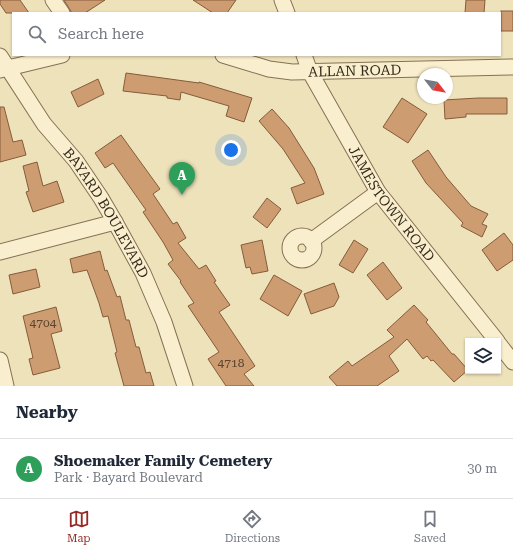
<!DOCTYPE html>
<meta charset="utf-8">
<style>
body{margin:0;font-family:"Roboto Serif",serif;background:#f2f2f3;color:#1f2937}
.controls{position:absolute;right:12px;bottom:12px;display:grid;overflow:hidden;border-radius:0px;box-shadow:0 1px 3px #0004}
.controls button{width:36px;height:36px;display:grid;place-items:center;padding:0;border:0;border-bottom:1px solid #e0e1e3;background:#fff;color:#1f2937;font:20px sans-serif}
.compass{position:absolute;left:417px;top:68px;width:36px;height:36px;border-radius:50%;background:#fff;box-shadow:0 1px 3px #0004;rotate:121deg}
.you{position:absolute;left:231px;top:150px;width:14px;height:14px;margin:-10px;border:3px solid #fff;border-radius:50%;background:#1a73e8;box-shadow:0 0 0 6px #1a73e833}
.badge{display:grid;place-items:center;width:26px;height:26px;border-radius:50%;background:#952924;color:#fff;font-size:13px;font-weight:700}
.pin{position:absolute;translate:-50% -33px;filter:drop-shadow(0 1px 2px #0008)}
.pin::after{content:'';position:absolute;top:21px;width:14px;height:12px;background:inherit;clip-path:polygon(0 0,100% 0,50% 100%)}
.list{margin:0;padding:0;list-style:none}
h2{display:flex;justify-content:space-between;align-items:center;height:52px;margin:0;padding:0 16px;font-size:17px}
h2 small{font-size:13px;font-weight:400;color:#747a83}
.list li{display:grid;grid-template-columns:26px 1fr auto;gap:12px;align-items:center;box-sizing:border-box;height:60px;padding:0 16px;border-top:1px solid #e0e1e3}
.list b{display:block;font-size:15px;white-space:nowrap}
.list p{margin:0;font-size:13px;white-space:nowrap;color:#747a83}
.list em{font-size:13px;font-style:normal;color:#747a83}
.icon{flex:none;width:22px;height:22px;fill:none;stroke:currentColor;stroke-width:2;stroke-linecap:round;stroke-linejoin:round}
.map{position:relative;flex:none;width:513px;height:386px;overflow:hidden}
.search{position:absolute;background:#fff;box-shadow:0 1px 3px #0004;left:12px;right:12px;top:12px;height:44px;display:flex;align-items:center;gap:10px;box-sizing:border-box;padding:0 14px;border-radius:0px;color:#747a83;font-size:15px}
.sheet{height:112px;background:#fff}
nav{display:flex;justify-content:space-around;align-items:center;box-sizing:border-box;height:56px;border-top:1px solid #e0e1e3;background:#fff;font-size:11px;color:#747a83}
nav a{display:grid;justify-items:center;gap:2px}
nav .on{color:#952924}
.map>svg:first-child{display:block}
</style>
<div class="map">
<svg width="513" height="386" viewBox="0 0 513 386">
<rect width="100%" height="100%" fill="#eee2bb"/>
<g fill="#cd9c70" stroke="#855c3a">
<path d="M0 0H20L29 13H6L0 4Z"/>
<path d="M64 0H105L85 13H72Z"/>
<path d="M193 0H236L227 13H213Z"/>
<path d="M466 0H485L484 13H465Z"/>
<rect x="501" y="11" width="12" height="20"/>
<path d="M126 73 199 83V82L252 98 244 122 226 116 229 106 181 92 180 100 167 98V96L123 91Z"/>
<path d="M98 79 104 94 78 107 71 92Z"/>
<path d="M402 98 427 114 408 143 383 127Z"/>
<path d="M478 98H507V114H466V117L445 119 444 100Z"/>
<path d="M0 107H4L13 142 22 140 26 155 0 162Z"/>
<path d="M272 109 289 128 314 168 324 194 297 204 291 188 305 183 283 149 259 121Z"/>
<path d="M121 135 160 189 153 194 173 224 177 222 186 238 178 243 199 269 206 265 216 281 214 282 230 305 219 312 255 366 244 374 254 386H226L208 359 219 352 188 306 194 303 180 282 181 281 168 264 173 260 163 242 143 212 146 210 113 163 105 168 95 153Z"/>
<path d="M428 150 446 177 471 206 488 214 482 224 487 226 482 237 461 226 463 223 426 183 412 161Z"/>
<path d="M37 162 43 186 57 181 64 202 33 212 26 192 29 191 23 166Z"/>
<path d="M267 198 281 209 267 228 253 217Z"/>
<path d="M504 233 513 245V260L497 271 482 250Z"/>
<path d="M262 240 268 271 252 274 250 267 246 268 241 245Z"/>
<path d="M354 240 368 249 353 273 339 265Z"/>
<path d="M100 251 105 271 107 270 117 297 120 296 126 320H129L136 347H139L146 373 150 372 154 386H124L115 353 117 352 108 316 103 317 99 303 87 270 73 273 70 259Z"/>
<path d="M383 262 402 288 387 300 367 275Z"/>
<path d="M36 269 40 287 13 294 9 275Z"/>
<path d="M274 275 302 291 288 316 260 299Z"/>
<path d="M334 283 339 297 334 306 311 314 304 294Z"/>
<path d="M414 305 428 320 426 322 452 354H454L468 370 454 382 433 360 431 361 427 356 423 359 407 339 389 356 399 371 377 386H337L329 377 348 361 352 366 394 337 387 330Z"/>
<path d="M56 307 62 331 51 334 60 368 33 375 29 359 33 358 23 316Z"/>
</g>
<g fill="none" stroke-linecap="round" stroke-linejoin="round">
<defs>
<g id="minor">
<path d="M53 0 62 13"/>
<path d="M282 0 287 13"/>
<path id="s1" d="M223 55 269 69 292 72 513 67"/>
<path id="s2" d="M304 55 310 72 378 192 497 341"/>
<path id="s3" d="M0 56 44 124 76 161 101 198 115 222 143 273 164 322 185 386"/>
<path d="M0 70 62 55"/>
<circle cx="302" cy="248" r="12"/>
<path d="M311 241 378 192"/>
<path d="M0 252 115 222"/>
<path d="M498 343 513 362"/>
<path d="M0 360 6 386"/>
</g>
</defs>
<use href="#minor" stroke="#857155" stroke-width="17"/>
<use href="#minor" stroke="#f9efce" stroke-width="15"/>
</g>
<g text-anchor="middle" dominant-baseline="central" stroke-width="4" stroke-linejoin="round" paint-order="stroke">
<g font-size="12" fill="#5a4530">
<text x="43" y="323">4704</text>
<text x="231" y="363">4718</text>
</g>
<g font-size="14" fill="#34281a" stroke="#f6ecca">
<text stroke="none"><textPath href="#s1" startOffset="134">ALLAN ROAD</textPath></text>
<text stroke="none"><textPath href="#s2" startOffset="173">JAMESTOWN ROAD</textPath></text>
<text stroke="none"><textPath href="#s3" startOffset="190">BAYARD BOULEVARD</textPath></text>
</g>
</g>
</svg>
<div class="controls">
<button><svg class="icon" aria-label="layers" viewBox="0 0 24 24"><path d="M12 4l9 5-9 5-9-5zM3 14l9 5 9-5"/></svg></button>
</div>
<svg class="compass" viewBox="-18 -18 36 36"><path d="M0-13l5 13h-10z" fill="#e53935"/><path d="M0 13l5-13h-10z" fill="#747a83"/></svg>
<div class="you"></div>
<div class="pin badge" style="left:182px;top:195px;background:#2e9e5b">A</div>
<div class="search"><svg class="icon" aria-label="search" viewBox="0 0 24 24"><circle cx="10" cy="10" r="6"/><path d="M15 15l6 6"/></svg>Search here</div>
</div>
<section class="sheet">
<h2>Nearby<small></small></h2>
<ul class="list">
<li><span class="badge" style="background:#2e9e5b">A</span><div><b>Shoemaker Family Cemetery</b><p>Park · Bayard Boulevard</p></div><em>30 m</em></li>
</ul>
</section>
<nav>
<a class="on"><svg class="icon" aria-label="map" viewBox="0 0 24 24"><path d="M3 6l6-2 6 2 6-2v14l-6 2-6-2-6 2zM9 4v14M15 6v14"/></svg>Map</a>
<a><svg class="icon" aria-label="directions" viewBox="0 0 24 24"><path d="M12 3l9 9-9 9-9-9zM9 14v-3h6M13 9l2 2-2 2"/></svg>Directions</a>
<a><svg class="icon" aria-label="saved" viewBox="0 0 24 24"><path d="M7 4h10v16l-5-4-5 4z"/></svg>Saved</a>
</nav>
